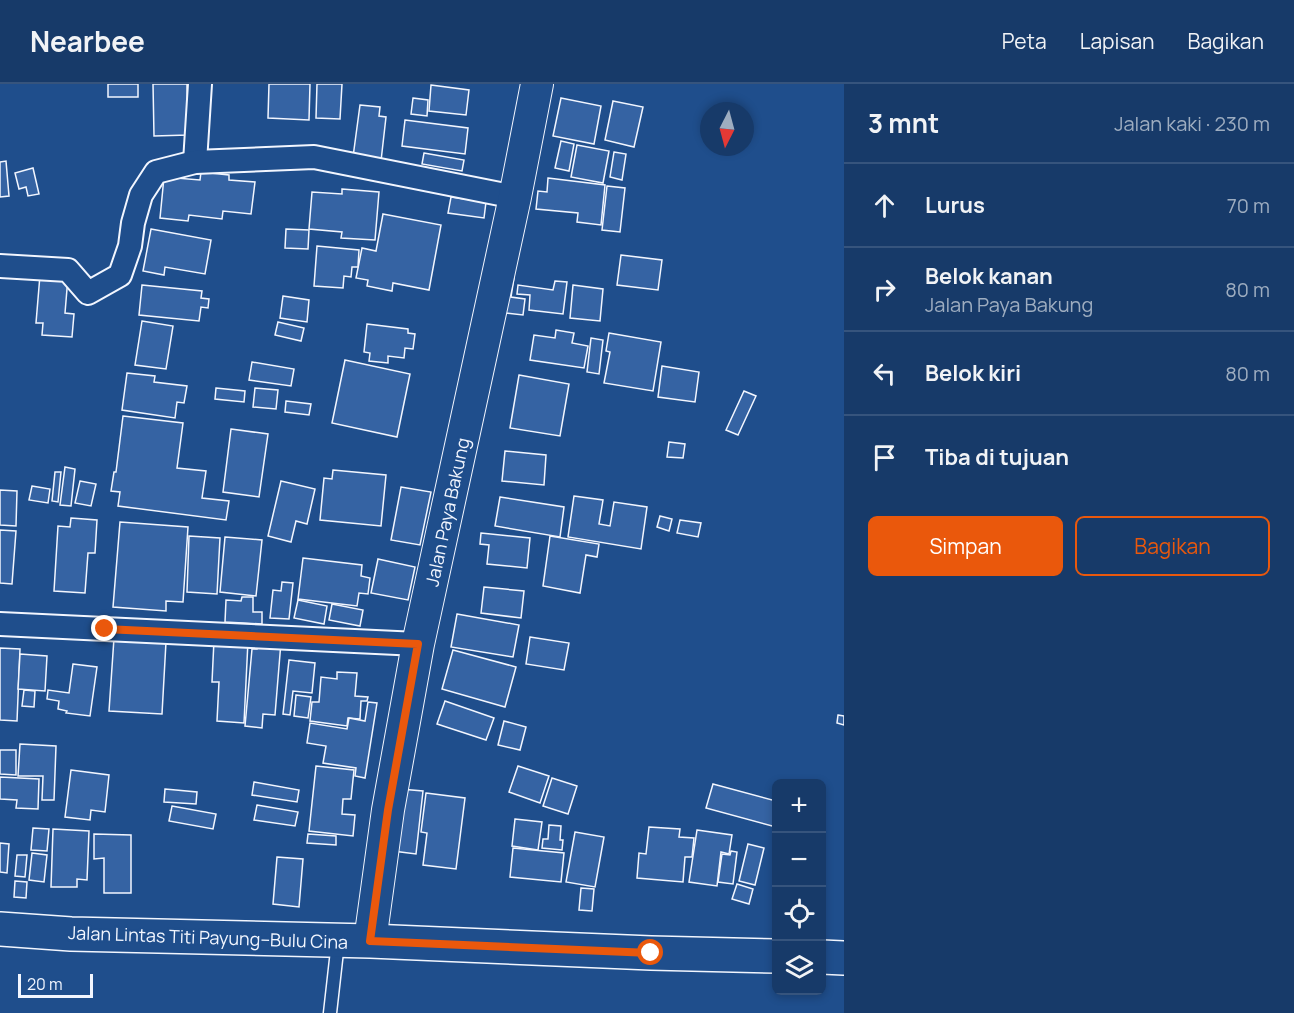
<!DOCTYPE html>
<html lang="id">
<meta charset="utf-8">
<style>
body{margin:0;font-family:Manrope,sans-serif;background:#20416f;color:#f1f3f6}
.controls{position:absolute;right:18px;bottom:18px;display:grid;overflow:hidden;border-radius:9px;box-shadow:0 3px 9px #0003}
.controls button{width:54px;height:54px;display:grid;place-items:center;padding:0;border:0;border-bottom:2px solid #36547d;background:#173a69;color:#f1f3f6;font:30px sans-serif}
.compass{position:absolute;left:700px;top:18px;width:54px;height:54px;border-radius:50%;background:#173a69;box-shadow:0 3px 9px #0003;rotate:186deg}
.scale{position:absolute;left:18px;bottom:15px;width:75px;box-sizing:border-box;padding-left:6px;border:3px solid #f2f6ff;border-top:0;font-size:16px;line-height:21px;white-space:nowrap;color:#f2f6ff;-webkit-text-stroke:4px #1f4e8c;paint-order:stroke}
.stop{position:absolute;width:18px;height:18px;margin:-14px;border:4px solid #ea580c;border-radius:50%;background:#fff}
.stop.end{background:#ea580c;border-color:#fff;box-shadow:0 2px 6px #0008}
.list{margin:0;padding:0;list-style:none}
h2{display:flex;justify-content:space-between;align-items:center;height:78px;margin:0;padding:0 24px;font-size:26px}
h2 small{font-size:20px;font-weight:400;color:#9eadc0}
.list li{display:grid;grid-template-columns:39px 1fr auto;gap:18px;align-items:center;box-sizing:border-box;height:84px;padding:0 24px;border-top:2px solid #36547d}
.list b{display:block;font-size:22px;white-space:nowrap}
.list p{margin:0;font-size:20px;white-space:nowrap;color:#9eadc0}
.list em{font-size:20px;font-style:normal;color:#9eadc0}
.actions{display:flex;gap:12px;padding:18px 24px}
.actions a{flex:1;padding:14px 0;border:2px solid #ea580c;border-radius:9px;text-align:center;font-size:21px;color:#ea580c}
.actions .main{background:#ea580c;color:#fff}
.icon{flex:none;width:33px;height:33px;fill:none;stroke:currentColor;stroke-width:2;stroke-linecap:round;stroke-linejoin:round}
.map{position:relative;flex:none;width:844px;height:929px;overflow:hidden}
header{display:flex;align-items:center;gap:36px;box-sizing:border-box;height:84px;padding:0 30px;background:#173a69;border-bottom:2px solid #36547d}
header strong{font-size:28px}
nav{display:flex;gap:33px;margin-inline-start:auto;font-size:21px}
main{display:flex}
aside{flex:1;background:#173a69}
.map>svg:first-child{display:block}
</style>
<header>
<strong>Nearbee</strong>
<nav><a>Peta</a><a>Lapisan</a><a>Bagikan</a></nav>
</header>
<main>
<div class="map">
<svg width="844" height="929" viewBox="0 0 844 929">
<rect width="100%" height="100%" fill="#1f4e8c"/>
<g fill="#3563a3" stroke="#f2f6ff" stroke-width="1.5">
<rect x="108" y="0" width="30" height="13"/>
<path d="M153 0H187L188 51 154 52Z"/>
<path d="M269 0H310L309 36 268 34Z"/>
<path d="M317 0H342L340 35 316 34Z"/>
<path d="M431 1 469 6 466 31 429 27Z"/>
<path d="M413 14 428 16 427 32 411 30Z"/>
<path d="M561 14 601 22 594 60 553 52Z"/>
<path d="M613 17 643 23 634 63 605 56Z"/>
<path d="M360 21 380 23 379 32 386 33 381 77 353 73Z"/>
<path d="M405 36 468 44 465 70 402 62Z"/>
<path d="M561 57 574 60 569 87 555 84Z"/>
<path d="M577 61 609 67 603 99 571 93Z"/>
<path d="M614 68 626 70 622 96 610 93Z"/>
<path d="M424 69 464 76 462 87 422 80Z"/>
<path d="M6 77 9 112 0 113V78Z"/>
<path d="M33 84 39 110 28 112 26 103 19 105 15 89Z"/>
<path d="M201 88 229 91V96L255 98 251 130 223 127 222 135 189 131 188 137 160 134 164 93 200 96Z"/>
<path d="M548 94 605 101 601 141 577 138 578 129 536 125 538 107 547 108Z"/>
<path d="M607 102 625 104 620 148 602 146Z"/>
<path d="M342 105 379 108 375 156 341 154 342 148 309 145 312 108 342 110Z"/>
<path d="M451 113 486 118 484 134 448 129Z"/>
<path d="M383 130 441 141 429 206 393 199 392 207 367 202 368 196 356 194 362 164 376 167Z"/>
<path d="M151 145 211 156 205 190 165 183 164 191 143 187Z"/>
<path d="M286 145 309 146 308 165 285 164Z"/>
<path d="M317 162 359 166 358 183H352L351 193 344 192 343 204 314 202Z"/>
<path d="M621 171 662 176 658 206 617 201Z"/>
<path d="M40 191 68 193 65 229 74 230 72 253 42 251 43 239H36Z"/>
<path d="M503 192 514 194 511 213 525 215 523 231 498 228Z"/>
<path d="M555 197 567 198 563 230 529 226 530 211 517 210 518 201 553 206Z"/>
<path d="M142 201 202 207 201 214 209 215 208 224 201 223 199 237 139 231Z"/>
<path d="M573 201 603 205 600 237 570 234Z"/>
<path d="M283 212 309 216 307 238 280 234Z"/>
<path d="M142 237 173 242 166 285 135 281Z"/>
<path d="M278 238 304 244 301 257 275 251Z"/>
<path d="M367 240 408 245V249L415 250 413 265 405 264 404 274 388 272V279L369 277 370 269 364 268Z"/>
<path d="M556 246 574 249 572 259 588 262 584 284 530 276 534 251 555 254Z"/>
<path d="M609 249 661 258 653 307 604 299 610 268 606 267Z"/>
<path d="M591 254 603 256 599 290 587 288Z"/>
<path d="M345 276 410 290 397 353 332 339Z"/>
<path d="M252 278 294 285 291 302 249 296Z"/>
<path d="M662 282 699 288 695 318 658 313Z"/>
<path d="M127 289 155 292 154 298 187 302 184 319 177 318 175 334 122 326Z"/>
<path d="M519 291 569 300 560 352 510 344Z"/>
<path d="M216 304 245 307 244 318 215 315Z"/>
<path d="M255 304 278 306 276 325 253 323Z"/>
<path d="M744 307 756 312 738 351 726 346Z"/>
<path d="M286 317 311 320 309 331 285 328Z"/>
<path d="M123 332 183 339 177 384 206 387 202 414 229 417 226 436 118 422 120 408 111 407 114 388H116Z"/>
<path d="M231 345 268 350 259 413 223 408Z"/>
<path d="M669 358 685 360 683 374 667 373Z"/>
<path d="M505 367 546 371 544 401 502 397Z"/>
<path d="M65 383 75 385 71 422 60 421Z"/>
<path d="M333 386 386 391 381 442 320 436 324 394 332 395Z"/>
<path d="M55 388H61L58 418 52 417Z"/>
<path d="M80 397 96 400 91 422 75 419Z"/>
<path d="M281 397 315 405 307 440 296 437 291 458 268 452Z"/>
<path d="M32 402 50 405 48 419 29 416Z"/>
<path d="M401 403 431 408 420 461 391 456Z"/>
<path d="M0 406 17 407 16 442 0 441Z"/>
<path d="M574 412 603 416 599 440 610 442 614 418 647 423 641 465 568 453Z"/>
<path d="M500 413 564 423 560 453 495 442Z"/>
<path d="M660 432 672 435 669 447 657 443Z"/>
<path d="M71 434 97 436 95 469H88L85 509 54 507 58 442 70 443Z"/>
<path d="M680 436 701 439 698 453 677 449Z"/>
<path d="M120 438 188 443 183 518 166 517V527L113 523Z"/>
<path d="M0 446 16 447 12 500 0 499Z"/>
<path d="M481 449 530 454 527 484 487 480 489 461 480 460Z"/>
<path d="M189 452 220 454 217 510 187 508Z"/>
<path d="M550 452 599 460 597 473 586 471 580 509 543 502Z"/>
<path d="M225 453 262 456 256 512 220 508Z"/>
<path d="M303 474 362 481 361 492 370 494 368 510 359 509 357 522 298 515Z"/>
<path d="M378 475 415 483 408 516 371 509Z"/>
<path d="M282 498 293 499 289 535 270 534 273 506 281 507Z"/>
<path d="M484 503 524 507 521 534 481 529Z"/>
<path d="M242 513H253V528H262V540L225 538 226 516 241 517Z"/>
<path d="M298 516 327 522 324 540 294 534Z"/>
<path d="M332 520 363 526 360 542 329 536Z"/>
<path d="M457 530 519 541 513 573 451 563Z"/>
<path d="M530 553 569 559 564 586 526 580Z"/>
<path d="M114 554 166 558 162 630 109 627Z"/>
<path d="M214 556 248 557 244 639 217 637 219 598H212Z"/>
<path d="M257 556 281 558 275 631 263 630 262 644 245 642 252 565H257Z"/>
<path d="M0 564 20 565 17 637 0 636Z"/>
<path d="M453 566 516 583 505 623 442 605Z"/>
<path d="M20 570 47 572 45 607 18 605Z"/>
<path d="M289 576 315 579 312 609 293 607 290 631 283 630Z"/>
<path d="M73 580 97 583 90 632 66 629 67 627 58 625 59 617 47 615 48 606 69 609Z"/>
<path d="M337 588 357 589 355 612 368 613 367 617H361L360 635 348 634 347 642 310 637 312 618H319L321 593 337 595Z"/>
<path d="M24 606 35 607 34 623 22 622Z"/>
<path d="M296 611 311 613 308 634 294 632Z"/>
<path d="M445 617 494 634 486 656 437 640Z"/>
<path d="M368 618 377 619 365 694 355 692 356 684 323 679 326 662 307 659 310 639 347 645 349 634 365 637Z"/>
<path d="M838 631 844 632V641L837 639Z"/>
<path d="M504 637 526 643 520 666 498 661Z"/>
<path d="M20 660 56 662 54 716H42L43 692H18Z"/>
<path d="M0 666H16V691L0 690Z"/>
<path d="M316 682 354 686 351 715H343L342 730 355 731 353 752 309 747Z"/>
<path d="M518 682 549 692 540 719 509 708Z"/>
<path d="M71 686 109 691 105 728 91 726 90 736 65 733Z"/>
<path d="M0 693 39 695 38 725 16 724 17 716 0 715Z"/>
<path d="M552 694 577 702 568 730 543 722Z"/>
<path d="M254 698 299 706 297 718 252 711Z"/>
<path d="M713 700 776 717V743L706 724Z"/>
<path d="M165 705 197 708 196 720 164 718Z"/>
<path d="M400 705 423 707 416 770 393 767Z"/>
<path d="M426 709 465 714 456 785 423 781 427 749 421 748Z"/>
<path d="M257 721 298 728 295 742 254 736Z"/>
<path d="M172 722 216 730 213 745 169 737Z"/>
<path d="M515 735 542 738 538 766 512 762Z"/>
<path d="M549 741 561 742 560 756H563L562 766 542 764 543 755H548Z"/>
<path d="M649 743 680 745 679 753 694 754 692 773H685L683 798 637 794 639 769 646 770Z"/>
<path d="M33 744 49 745 47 767 31 766Z"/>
<path d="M53 745 89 747 87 796 77 795V803H51Z"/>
<path d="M697 746 732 751 729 770 721 768 717 802 689 798Z"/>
<path d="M575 748 604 753 595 803 566 798Z"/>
<path d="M94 750 131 751V809H104V774L94 775Z"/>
<path d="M308 750 336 752V761L307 759Z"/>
<path d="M0 759 9 760 7 789 0 788Z"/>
<path d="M748 760 764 764 755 801 739 797Z"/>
<path d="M513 764 564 769 561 798 510 793Z"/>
<path d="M731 767 737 768 733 800 718 798 722 770 730 771Z"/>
<path d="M32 769 47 771 44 798 29 796Z"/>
<path d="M17 771H27L25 793 15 792Z"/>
<path d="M277 773 303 775 299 823 273 820Z"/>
<path d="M15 797 27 798 26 814 14 813Z"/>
<path d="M737 800 753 805 749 820 732 815Z"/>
<path d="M581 804 594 805 592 827 579 826Z"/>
</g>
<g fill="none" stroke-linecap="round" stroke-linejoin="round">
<defs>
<path id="service" d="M330 929 338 858"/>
<g id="minor">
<path d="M195 78 200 0"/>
<path d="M0 182 68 186 88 209 120 191 130 162 133 139 141 111 156 88 195 78 314 73 515 113"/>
<path d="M0 540 418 560"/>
</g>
<path id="secondary" d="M370 857 388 726 418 560 515 113 537 0"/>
<g id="primary">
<path d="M0 845 71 850 370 857 651 869 776 872"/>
<path d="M822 873 844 874"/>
</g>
</defs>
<use href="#service" stroke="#f2f6ff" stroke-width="15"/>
<use href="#minor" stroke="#f2f6ff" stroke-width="26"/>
<use href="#secondary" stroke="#f2f6ff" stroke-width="34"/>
<use href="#primary" stroke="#f2f6ff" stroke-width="36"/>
<use href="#service" stroke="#1f4e8c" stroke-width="12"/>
<use href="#minor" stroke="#1f4e8c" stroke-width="22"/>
<use href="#secondary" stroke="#1f4e8c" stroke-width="32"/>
<use href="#primary" stroke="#1f4e8c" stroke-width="33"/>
</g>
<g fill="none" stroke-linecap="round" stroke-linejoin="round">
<path stroke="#ea580c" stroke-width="8" d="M105 545 418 560 388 726 370 857 651 869"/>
</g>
<g text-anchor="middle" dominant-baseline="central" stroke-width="4.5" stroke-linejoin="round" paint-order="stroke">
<g font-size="18" fill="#f2f6ff" stroke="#1f4e8c">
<text transform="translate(447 428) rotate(-78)">Jalan Paya Bakung</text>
<text transform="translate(208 853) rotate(2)">Jalan Lintas Titi Payung–Bulu Cina</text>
</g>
</g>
</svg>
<div class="controls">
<button>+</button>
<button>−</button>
<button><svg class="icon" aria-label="locate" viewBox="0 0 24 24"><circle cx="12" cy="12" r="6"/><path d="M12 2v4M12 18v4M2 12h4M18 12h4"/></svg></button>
<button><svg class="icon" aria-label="layers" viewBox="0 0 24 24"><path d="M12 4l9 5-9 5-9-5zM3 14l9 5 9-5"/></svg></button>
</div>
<svg class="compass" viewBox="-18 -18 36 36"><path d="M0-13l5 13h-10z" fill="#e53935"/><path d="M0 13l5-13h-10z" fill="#9eadc0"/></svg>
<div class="scale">20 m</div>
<div class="stop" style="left:651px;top:869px"></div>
<div class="stop end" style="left:105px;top:545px"></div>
</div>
<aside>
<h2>3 mnt<small>Jalan kaki · 230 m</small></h2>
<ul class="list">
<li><svg class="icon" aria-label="ahead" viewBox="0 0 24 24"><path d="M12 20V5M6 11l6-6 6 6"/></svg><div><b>Lurus</b></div><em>70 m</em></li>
<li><svg class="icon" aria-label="right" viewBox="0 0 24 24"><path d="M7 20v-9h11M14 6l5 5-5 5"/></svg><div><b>Belok kanan</b><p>Jalan Paya Bakung</p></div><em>80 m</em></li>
<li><svg class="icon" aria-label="left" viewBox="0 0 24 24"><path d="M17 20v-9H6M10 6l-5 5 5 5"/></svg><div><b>Belok kiri</b></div><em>80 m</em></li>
<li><svg class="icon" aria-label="arrive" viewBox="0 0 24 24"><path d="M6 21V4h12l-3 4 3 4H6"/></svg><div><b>Tiba di tujuan</b></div></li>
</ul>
<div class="actions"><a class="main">Simpan</a><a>Bagikan</a></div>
</aside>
</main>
